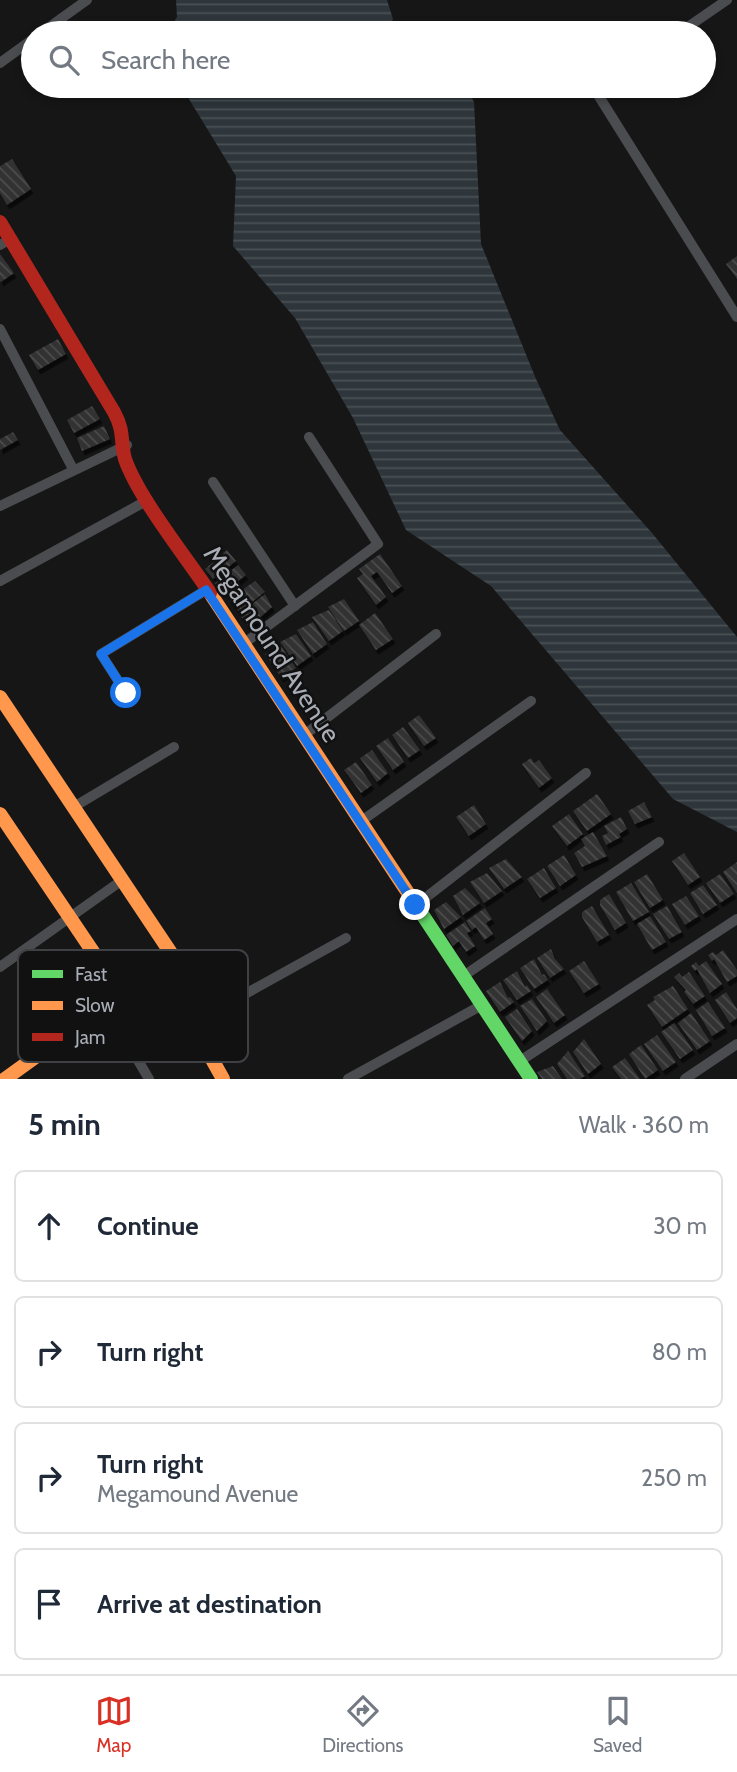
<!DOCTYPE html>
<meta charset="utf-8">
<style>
body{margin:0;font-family:Cabin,sans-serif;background:#f6f6f7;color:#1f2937}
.stop{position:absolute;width:21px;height:21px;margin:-16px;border:5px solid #1a73e8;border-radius:50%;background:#fff}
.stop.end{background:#1a73e8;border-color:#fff;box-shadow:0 2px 7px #0008}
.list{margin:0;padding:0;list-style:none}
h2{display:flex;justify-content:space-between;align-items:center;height:91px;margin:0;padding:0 28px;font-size:30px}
h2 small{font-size:23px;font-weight:400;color:#747a83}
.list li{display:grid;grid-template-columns:46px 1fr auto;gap:21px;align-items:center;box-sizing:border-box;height:112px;margin:0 14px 14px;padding:0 14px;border:2px solid #e0e1e3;border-radius:10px}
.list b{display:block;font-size:26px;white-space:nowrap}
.list p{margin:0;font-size:23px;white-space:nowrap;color:#747a83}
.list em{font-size:23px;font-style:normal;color:#747a83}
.icon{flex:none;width:38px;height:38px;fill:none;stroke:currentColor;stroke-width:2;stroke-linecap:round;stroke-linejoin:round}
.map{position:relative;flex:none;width:737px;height:1079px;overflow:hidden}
.search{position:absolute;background:#fff;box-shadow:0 4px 10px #0003;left:21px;right:21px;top:21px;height:77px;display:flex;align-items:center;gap:18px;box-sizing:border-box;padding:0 24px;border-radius:38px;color:#747a83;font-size:26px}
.sheet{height:595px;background:#fff}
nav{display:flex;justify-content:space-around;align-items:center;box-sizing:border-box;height:98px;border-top:2px solid #e0e1e3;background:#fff;font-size:19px;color:#747a83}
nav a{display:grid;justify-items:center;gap:4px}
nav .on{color:#d93025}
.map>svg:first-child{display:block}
</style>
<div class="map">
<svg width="737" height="1079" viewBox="0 0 737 1079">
<defs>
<pattern id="water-rules" width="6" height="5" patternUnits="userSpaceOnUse" patternTransform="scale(1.75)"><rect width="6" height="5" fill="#2e363b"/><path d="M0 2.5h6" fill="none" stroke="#495155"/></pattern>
<pattern id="building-back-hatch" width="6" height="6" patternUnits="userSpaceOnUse" patternTransform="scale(1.75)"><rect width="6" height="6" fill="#313132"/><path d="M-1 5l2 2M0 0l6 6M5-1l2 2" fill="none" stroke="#4c4c4d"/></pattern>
<filter id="shadow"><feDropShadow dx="2.5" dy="4.5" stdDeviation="0" flood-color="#0009"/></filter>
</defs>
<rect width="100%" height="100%" fill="#161617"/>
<g fill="url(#water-rules)">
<path d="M176 0H387L393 19 386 33H167L177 17Z"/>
<path d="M181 86H465L474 102 481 244 536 379 560 430 652 533 737 637V832L673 799 491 586 406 530 353 418 295 318 233 246 236 176Z"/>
</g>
<g fill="url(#building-back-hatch)" filter="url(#shadow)">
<path d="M12 159 31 189 7 205 0 193V166Z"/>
<path d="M0 254 14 273 1 282 0 281Z"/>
<path d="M737 256V279L726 264Z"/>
<path d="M58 339 66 354 38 370 29 355Z"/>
<path d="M92 406 100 419 74 433 67 420Z"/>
<path d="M104 426 110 439 82 451 77 438Z"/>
<path d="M13 432 18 440 0 450V439Z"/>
<path d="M227 550 236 561 213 579 205 569Z"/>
<path d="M380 554 402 586 392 593 377 572 371 576 386 597 376 605 357 578 363 574 359 569Z"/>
<path d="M238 565 246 575 223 593 215 583Z"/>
<path d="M255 581 265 592 239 612 229 599Z"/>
<path d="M265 594 272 607 249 627 239 614Z"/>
<path d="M344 599 359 621 344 631 328 607Z"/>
<path d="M329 610 343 631 329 641 312 617Z"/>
<path d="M375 613 393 639 376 650 359 625Z"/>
<path d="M313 622 327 644 313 654 297 630Z"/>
<path d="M296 634 311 656 297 666 280 642Z"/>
<path d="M281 646 296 668 281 678 265 654Z"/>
<path d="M419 715 436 738 424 746 408 723Z"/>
<path d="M403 727 420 750 408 758 392 735Z"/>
<path d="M388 738 404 762 393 770 376 746Z"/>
<path d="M372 750 388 773 377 782 360 758Z"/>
<path d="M531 758 534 763 539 760 552 778 539 788 522 764Z"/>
<path d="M356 762 372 785 361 793 344 770Z"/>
<path d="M597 794 611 814 587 831 573 811Z"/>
<path d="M644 802 652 817 635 824 628 811Z"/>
<path d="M474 805 486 824 469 836 456 817Z"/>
<path d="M569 814 583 834 567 846 552 826Z"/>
<path d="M621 817 627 829 619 834 621 837 606 845 602 836 608 833 604 826Z"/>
<path d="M593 832 607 856 582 867 574 853 585 846 581 839Z"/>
<path d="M684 853 700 877 688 885 672 861Z"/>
<path d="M564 855 576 875 560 886 547 866Z"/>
<path d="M506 859 522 877 504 889 489 868Z"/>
<path d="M737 862V893L723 872Z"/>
<path d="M544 868 556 888 540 898 527 879Z"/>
<path d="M487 873 502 891 484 903 470 882Z"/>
<path d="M647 874 663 900 650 908 634 882Z"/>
<path d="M720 874 734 894 720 903 706 883Z"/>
<path d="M631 883 649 912 633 921 616 892Z"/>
<path d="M703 885 717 905 703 914 690 893Z"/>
<path d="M465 888 480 903 463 915 453 896Z"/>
<path d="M609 894 626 923 615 930 600 905V900Z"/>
<path d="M686 896 699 916 685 925 672 904Z"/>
<path d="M446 902 461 917 444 929 434 910Z"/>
<path d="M592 906 609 935 597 942 582 917V912Z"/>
<path d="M667 906 682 932 669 939 653 914Z"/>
<path d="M485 908 492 919 486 923 493 934 484 940 476 927 472 930 466 921Z"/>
<path d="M650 916 666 942 652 950 637 924Z"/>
<path d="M465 922 471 931 467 933 475 946 466 952 459 941 453 946 446 935Z"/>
<path d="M551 949 555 959 564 969 550 978 537 958Z"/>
<path d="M723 950 737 970V976L727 982 714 959 712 961 708 955 713 952 716 955Z"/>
<path d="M534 959 542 975 544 974 548 980 534 989 520 968Z"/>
<path d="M584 961 599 984 584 993 569 971Z"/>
<path d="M706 961 722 984 710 993 697 969 695 971 691 966 696 962 699 966Z"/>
<path d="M517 971 525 987 527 985 531 991 517 1000 503 980Z"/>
<path d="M689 972 705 996 693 1004 684 992 686 990 674 977 679 973 682 977Z"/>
<path d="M500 982 508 998 510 997 514 1002 500 1012 486 991Z"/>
<path d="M673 986 688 1009 662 1027 647 1005 655 1000 653 997Z"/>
<path d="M547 989 565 1015 554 1023 536 997Z"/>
<path d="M726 992 737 1009V1018L730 1023 715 1000Z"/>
<path d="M532 999 547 1021 537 1031 520 1006Z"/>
<path d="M708 1002 725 1028 712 1036 696 1010Z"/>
<path d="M517 1009 532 1031 522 1041 505 1017Z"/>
<path d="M691 1013 710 1041 697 1050 678 1023Z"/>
<path d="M674 1023 693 1050 680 1059 661 1032Z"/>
<path d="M657 1035 676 1062 663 1071 644 1044Z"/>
<path d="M584 1039 601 1064 588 1074 573 1052Z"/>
<path d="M641 1045 658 1070 645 1079 629 1054Z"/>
<path d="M568 1051 585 1076 580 1079H567L557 1064Z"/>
<path d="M625 1058 640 1079H621L612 1067Z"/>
<path d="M553 1066 562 1079H542L537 1072Z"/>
</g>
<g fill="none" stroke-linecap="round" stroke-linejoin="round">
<g stroke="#4b4c4f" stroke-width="10">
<path d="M41 33 87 0"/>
<path d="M679 33 727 0"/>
<path d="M0 63 33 39"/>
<path d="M602 86 595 90 737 317"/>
<path d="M0 245 10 239"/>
<path d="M0 329 73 469"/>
<path d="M213 482 295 606"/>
<path d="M0 506 127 445"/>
<path d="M0 581 148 500"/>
<path d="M242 645 378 544 309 437"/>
<path d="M126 693 101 654 206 590"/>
<path d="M303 736 436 634"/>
<path d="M72 808 174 747"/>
<path d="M360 822 531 701"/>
<path d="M415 906 586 773"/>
<path d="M0 967 121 881"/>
<path d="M462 977 659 842"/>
<path d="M106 1006 149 1079"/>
<path d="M211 1013 346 938"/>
<path d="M520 1061 737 919"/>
<path d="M348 1079 482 1005"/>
<path d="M685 1079 737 1044"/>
</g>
<path stroke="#63d668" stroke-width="14" d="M418 908 531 1079"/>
<g stroke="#ff974d" stroke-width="14">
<path d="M210 593 418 908"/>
<path d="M0 697 211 1013 194 1027 223 1079"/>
<path d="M0 814 114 983 106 1006 5 1079"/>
</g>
<path stroke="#b3261e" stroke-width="14" d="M0 222 114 412C125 432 120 441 125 459 138 497 186 557 210 593"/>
</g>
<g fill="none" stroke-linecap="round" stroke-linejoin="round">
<path stroke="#1a73e8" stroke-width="9" d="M126 693 101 654 206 590 415 905"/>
</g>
<g text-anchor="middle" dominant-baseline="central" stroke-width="5" stroke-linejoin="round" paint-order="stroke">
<g font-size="26" fill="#a9aeb6" stroke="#111112">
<text transform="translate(272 644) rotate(57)">Megamound Avenue</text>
</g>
</g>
<rect x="18" y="950" width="230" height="112" rx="10" fill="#111112" stroke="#3f4043" stroke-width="2"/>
<rect x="32" y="970" width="31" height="8" fill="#63d668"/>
<rect x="32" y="1001" width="31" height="9" fill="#ff974d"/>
<rect x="32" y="1033" width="31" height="8" fill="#b3261e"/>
<g font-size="19" fill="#a9aeb6">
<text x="75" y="981">Fast</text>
<text x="75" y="1012">Slow</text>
<text x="75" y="1044">Jam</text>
</g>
</svg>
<div class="stop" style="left:126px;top:693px"></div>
<div class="stop end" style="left:415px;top:905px"></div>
<div class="search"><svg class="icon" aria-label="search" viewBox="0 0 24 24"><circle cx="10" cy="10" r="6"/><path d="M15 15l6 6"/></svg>Search here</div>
</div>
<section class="sheet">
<h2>5 min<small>Walk · 360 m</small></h2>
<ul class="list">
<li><svg class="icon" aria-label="ahead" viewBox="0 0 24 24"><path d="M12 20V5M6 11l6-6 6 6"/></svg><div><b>Continue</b></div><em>30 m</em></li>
<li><svg class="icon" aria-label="right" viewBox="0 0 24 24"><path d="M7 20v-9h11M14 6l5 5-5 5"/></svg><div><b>Turn right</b></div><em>80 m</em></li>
<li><svg class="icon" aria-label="right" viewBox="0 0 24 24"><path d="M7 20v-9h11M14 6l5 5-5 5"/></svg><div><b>Turn right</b><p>Megamound Avenue</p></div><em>250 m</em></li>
<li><svg class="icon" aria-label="arrive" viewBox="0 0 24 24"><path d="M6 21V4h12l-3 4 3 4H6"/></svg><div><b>Arrive at destination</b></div></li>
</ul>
</section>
<nav>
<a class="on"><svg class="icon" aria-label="map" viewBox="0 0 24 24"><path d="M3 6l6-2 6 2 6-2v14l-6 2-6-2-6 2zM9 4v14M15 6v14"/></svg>Map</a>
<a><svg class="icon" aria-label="directions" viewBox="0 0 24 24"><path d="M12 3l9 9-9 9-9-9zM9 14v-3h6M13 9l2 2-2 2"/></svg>Directions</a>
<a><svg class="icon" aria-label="saved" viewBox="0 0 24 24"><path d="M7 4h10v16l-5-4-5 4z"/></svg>Saved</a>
</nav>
